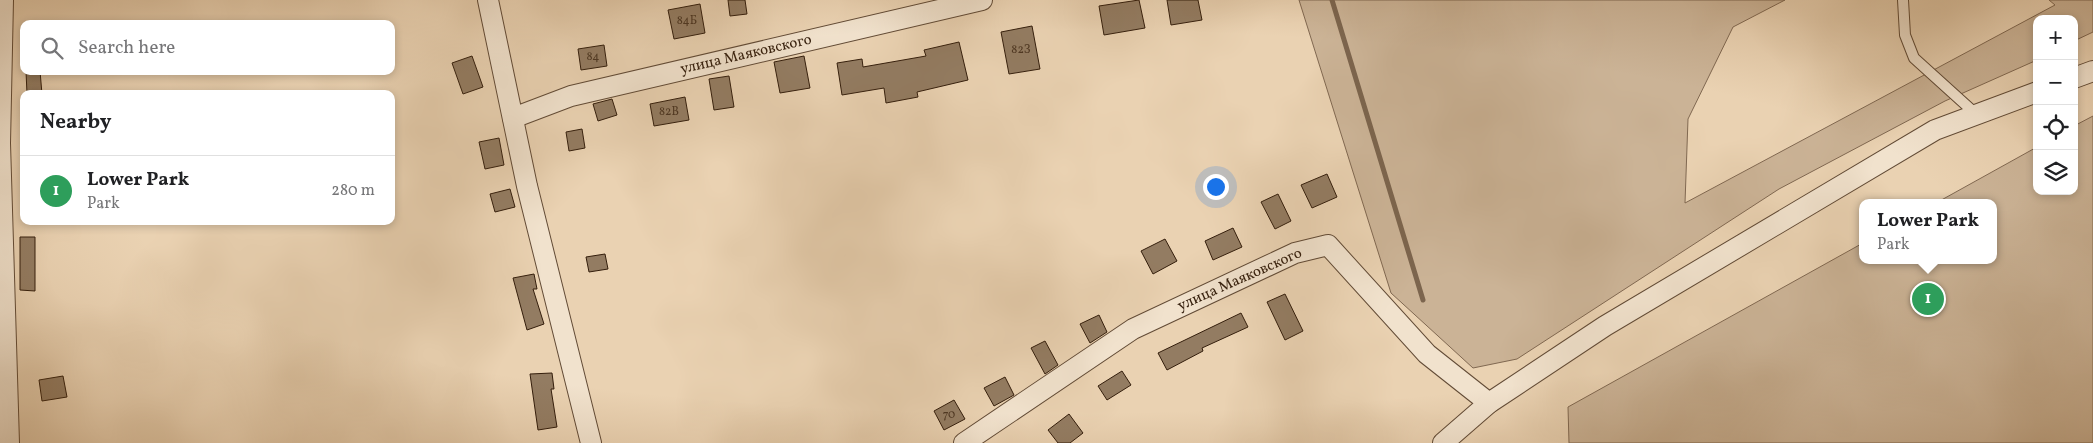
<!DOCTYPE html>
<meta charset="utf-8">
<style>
body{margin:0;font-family:Vollkorn,serif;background:#f6f6f6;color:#202124}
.controls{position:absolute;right:15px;top:15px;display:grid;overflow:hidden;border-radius:10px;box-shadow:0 2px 8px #0003}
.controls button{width:45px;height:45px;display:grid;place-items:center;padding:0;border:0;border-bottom:1px solid #e0e0e0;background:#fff;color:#202124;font:25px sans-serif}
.you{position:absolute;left:1215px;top:186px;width:18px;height:18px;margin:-12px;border:4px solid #fff;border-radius:50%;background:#1a73e8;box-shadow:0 0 0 8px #1a73e833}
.badge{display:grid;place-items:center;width:32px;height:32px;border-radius:50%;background:#ea580c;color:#fff;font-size:16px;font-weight:700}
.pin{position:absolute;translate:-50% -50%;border:2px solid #fff;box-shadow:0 1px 5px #0006}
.popup{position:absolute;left:1859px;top:199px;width:138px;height:65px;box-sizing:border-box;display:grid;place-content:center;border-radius:10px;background:#fff;filter:drop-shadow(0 1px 4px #0005);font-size:16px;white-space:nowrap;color:#757577}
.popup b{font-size:19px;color:#202124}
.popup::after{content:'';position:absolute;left:50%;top:100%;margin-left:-10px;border:10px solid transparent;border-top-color:#fff}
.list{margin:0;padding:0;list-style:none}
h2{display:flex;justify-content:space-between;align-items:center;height:65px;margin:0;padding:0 20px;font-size:21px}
h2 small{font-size:16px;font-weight:400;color:#757577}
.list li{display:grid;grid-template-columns:32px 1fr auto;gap:15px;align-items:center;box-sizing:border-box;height:70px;padding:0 20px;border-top:1px solid #e0e0e0}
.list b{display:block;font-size:19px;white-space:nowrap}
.list p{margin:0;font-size:16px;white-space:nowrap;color:#757577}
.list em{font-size:16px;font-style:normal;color:#757577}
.icon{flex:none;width:28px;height:28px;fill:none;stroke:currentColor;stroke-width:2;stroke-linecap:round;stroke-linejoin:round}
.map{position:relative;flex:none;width:2093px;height:443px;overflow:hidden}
.search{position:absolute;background:#fff;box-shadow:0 2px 8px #0003;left:20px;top:20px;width:375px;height:55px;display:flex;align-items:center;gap:12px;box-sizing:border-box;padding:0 18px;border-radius:10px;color:#757577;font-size:19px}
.panel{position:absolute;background:#fff;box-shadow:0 2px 8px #0003;left:20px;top:90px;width:375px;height:135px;border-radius:10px}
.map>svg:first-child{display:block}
</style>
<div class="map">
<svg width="2093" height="443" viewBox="0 0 2093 443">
<rect width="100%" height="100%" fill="#ead2b2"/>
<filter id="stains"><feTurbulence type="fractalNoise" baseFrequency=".004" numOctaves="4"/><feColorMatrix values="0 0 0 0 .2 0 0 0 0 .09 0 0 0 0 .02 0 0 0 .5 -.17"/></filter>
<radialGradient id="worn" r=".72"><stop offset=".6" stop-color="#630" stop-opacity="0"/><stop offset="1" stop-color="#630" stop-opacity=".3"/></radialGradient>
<g fill="#cbb396" stroke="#806851">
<path d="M1299 0H1785L1733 27 1688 119 1685 203 2055 5 2049 0H2093V32L2074 41V19H2037V60L1945 101 1779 189 1517 359 1473 368 1391 293Z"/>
<path d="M2093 116V443H1569L1568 407 1863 243V260H1993V203H1936L2037 147V191H2074V126Z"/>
</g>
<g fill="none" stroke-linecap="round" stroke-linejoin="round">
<path stroke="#7c654e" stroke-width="5" d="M1332 0 1423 300"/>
</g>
<g fill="#937c62" stroke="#341e0c">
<path d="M728 0H745L747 14 730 16Z"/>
<path d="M1139 0 1145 28 1104 35 1099 6Z"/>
<path d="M1167 0H1198L1202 20 1171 25Z"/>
<path d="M700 4 705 33 674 39 668 10Z"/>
<path d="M1032 26 1040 69 1009 74 1001 32Z"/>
<path d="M959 42 968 80 917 92 918 97 886 103 884 88 842 95 837 63 862 59 863 67 926 56 924 50Z"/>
<path d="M604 45 607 66 581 70 578 49Z"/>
<path d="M472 56 483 87 463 94 452 63Z"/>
<path d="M804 56 810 88 780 93 774 62Z"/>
<path d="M26 71H40L42 94H27Z"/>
<path d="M729 76 734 107 714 110 709 79Z"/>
<path d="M685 97 689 120 654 126 650 104Z"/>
<path d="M612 99 617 115 598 121 593 104Z"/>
<path d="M582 129 585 148 569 151 566 132Z"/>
<path d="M499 138 504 165 485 169 479 142Z"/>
<path d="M1327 174 1337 197 1312 208 1301 185Z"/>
<path d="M510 189 515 207 495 212 490 194Z"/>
<path d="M1278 194 1291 221 1275 229 1261 202Z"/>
<path d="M1233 228 1242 247 1213 260 1205 241Z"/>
<path d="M20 237H35V291L20 290Z"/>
<path d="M1165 239 1177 261 1153 274 1141 251Z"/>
<path d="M605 254 608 269 589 272 586 257Z"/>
<path d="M534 274 537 289H533L544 324 527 330 513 278Z"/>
<path d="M1285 294 1303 331 1285 340 1267 302Z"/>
<path d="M1241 313 1248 327 1202 348 1203 351 1167 370 1158 353Z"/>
<path d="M1099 315 1107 332 1090 343 1080 324Z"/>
<path d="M1045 341 1058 365 1045 374 1031 348Z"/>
<path d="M1122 371 1131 385 1107 400 1098 386Z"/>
<path d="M552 373 554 389H551L557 427 538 430 530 374Z"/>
<path d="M63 376 67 397 42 401 39 380Z"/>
<path d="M1005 377 1014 395 994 406 984 388Z"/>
<path d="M954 400 965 419 944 430 934 411Z"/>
<path d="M1069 414 1083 433 1070 443H1058L1048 430Z"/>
</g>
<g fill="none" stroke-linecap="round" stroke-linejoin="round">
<defs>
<path id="lane" d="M1903 0 1905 35 1914 58 1977 115"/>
<g id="street">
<path d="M3 0 0 143 9 443"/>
<path d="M488 0 527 186 591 443"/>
<path d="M2074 78 2093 71"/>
<path d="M513 118 571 96 982 0"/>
<path d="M964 443 1133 329 1295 253 1328 245 1427 354 1489 403"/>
<path d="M1443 443 1489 403 1605 326 1935 130 2037 92"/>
</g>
</defs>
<use href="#lane" stroke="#624b36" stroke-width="12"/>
<use href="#street" stroke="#624b36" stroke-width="22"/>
<use href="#lane" stroke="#f1e2cd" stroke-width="10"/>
<use href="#street" stroke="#f1e2cd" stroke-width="20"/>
</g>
<g text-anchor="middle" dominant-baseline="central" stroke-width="4.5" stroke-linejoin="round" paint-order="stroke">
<g font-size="12" fill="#4c3622">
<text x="687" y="21">84Б</text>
<text x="1021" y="50">82З</text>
<text x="593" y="57">84</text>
<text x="669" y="112">82В</text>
<text x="949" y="415">70</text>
</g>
<g font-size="15" fill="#341e0c" stroke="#f1e2cd">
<text transform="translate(746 55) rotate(-13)">улица Маяковского</text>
<text transform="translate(1240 280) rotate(-24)">улица Маяковского</text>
</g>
</g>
<rect width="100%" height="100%" filter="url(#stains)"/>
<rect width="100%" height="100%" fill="url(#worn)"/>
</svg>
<div class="controls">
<button>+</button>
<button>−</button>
<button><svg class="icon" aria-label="locate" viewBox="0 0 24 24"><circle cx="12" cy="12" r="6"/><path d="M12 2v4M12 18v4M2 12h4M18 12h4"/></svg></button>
<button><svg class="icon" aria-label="layers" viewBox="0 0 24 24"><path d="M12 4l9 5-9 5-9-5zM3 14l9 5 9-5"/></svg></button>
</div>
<div class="you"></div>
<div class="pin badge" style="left:1928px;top:299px;background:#2e9e5b">1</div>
<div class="popup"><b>Lower Park</b>Park</div>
<div class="search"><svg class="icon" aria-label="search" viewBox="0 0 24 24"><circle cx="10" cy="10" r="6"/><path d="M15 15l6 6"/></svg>Search here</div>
<section class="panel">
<h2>Nearby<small></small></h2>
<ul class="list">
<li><span class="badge" style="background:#2e9e5b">1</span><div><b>Lower Park</b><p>Park</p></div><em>280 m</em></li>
</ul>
</section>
</div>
